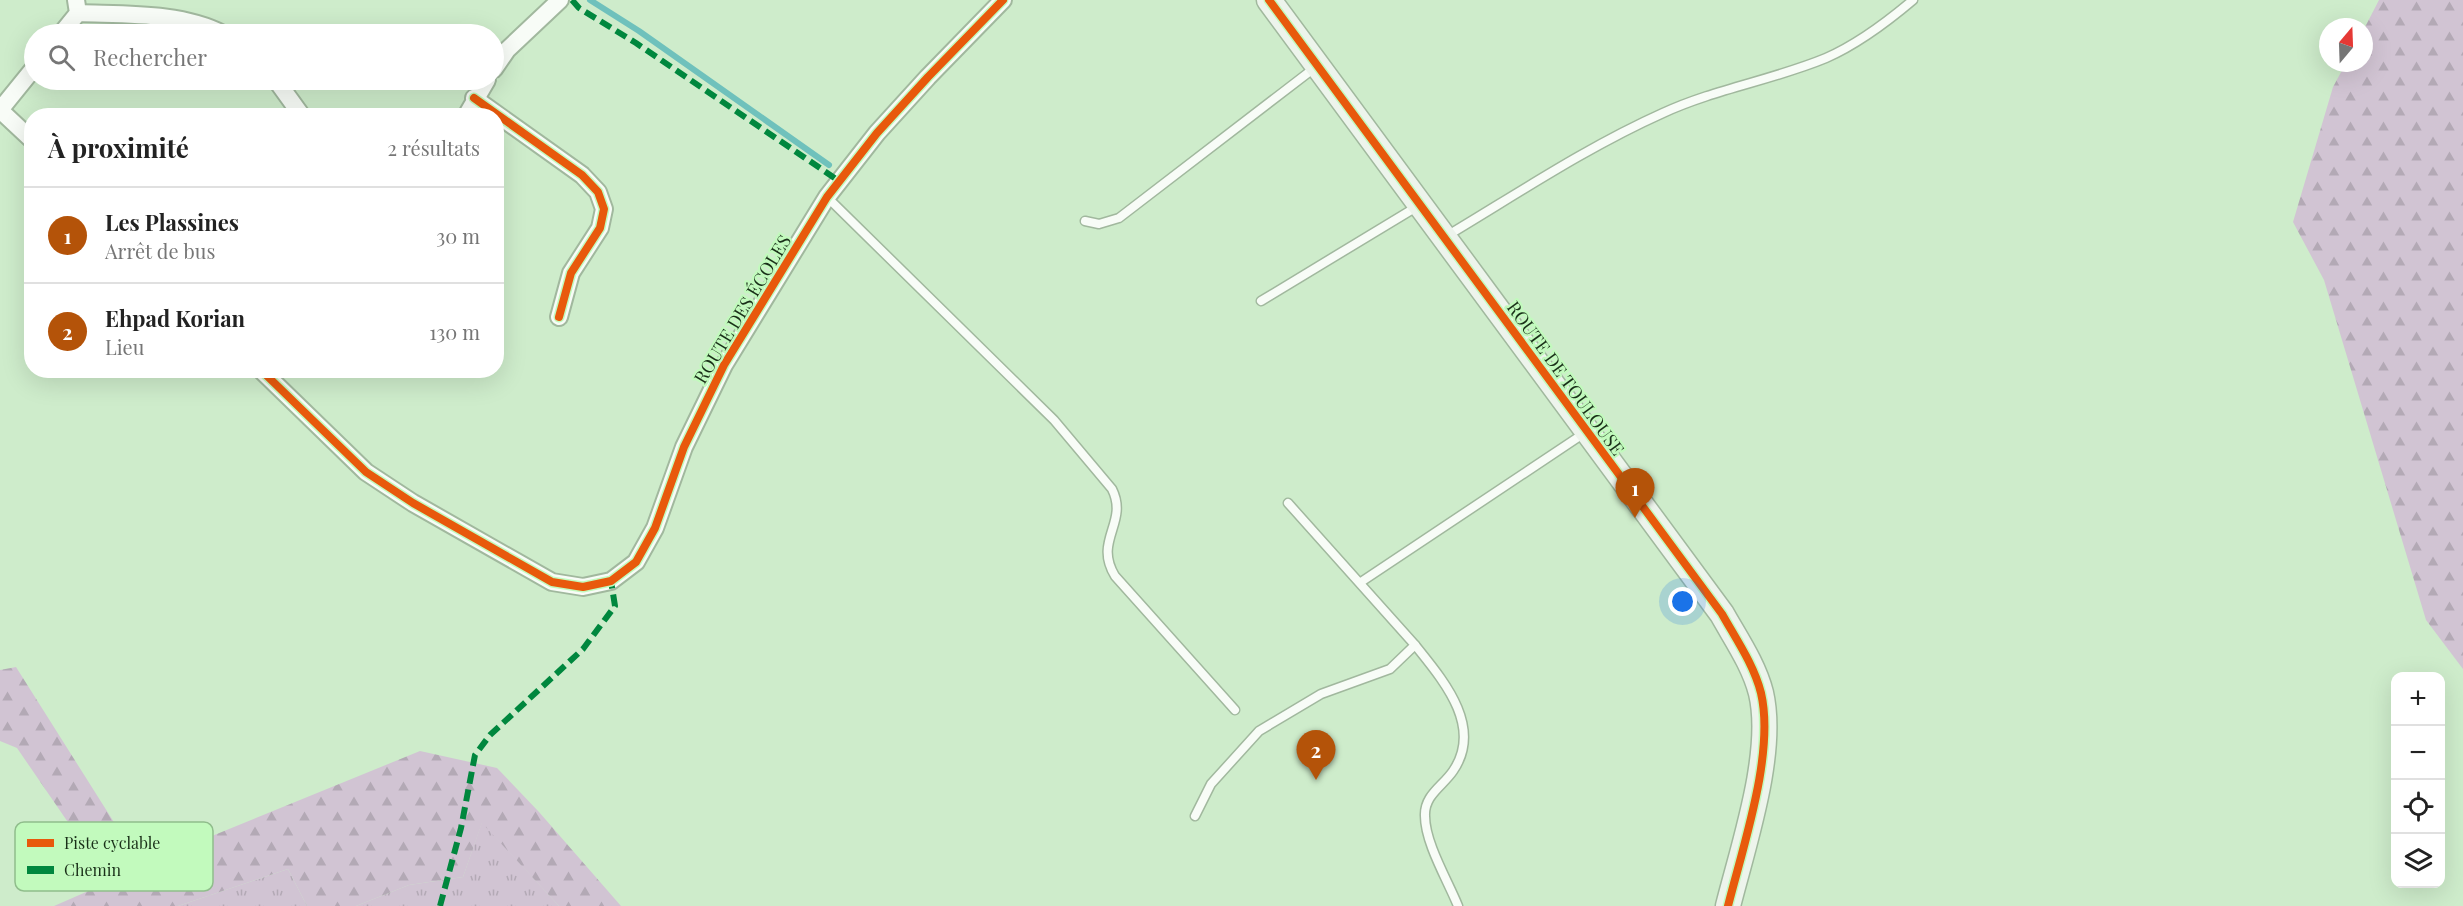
<!DOCTYPE html>
<html lang="fr">
<meta charset="utf-8">
<style>
body{margin:0;font-family:"Playfair Display",serif;background:#f6f6f6;color:#222}
.controls{position:absolute;right:18px;bottom:18px;display:grid;overflow:hidden;border-radius:12px;box-shadow:0 6px 24px #0002}
.controls button{width:54px;height:54px;display:grid;place-items:center;padding:0;border:0;border-bottom:2px solid #e0e0e0;background:#fff;color:#222;font:30px sans-serif}
.compass{position:absolute;left:2319px;top:18px;width:54px;height:54px;border-radius:50%;background:#fff;box-shadow:0 6px 24px #0002;rotate:19deg}
.you{position:absolute;left:1683px;top:602px;width:21px;height:21px;margin:-15px;border:4px solid #fff;border-radius:50%;background:#1a73e8;box-shadow:0 0 0 9px #1a73e833}
.badge{display:grid;place-items:center;width:39px;height:39px;border-radius:50%;background:#b45309;color:#fff;font-size:20px;font-weight:700}
.pin{position:absolute;translate:-50% -50px;filter:drop-shadow(0 2px 3px #0008)}
.pin::after{content:'';position:absolute;top:32px;width:21px;height:18px;background:inherit;clip-path:polygon(0 0,100% 0,50% 100%)}
.list{margin:0;padding:0;list-style:none}
h2{display:flex;justify-content:space-between;align-items:center;height:78px;margin:0;padding:0 24px;font-size:26px}
h2 small{font-size:20px;font-weight:400;color:#767676}
.list li{display:grid;grid-template-columns:39px 1fr auto;gap:18px;align-items:center;box-sizing:border-box;height:96px;padding:0 24px;border-top:2px solid #e0e0e0}
.list b{display:block;font-size:22px;white-space:nowrap}
.list p{margin:0;font-size:20px;white-space:nowrap;color:#767676}
.list em{font-size:20px;font-style:normal;color:#767676}
.icon{flex:none;width:33px;height:33px;fill:none;stroke:currentColor;stroke-width:2;stroke-linecap:round;stroke-linejoin:round}
.map{position:relative;flex:none;width:2463px;height:906px;overflow:hidden}
.search{position:absolute;background:#fff;box-shadow:0 6px 24px #0002;left:24px;top:24px;width:480px;height:66px;display:flex;align-items:center;gap:15px;box-sizing:border-box;padding:0 21px;border-radius:33px;color:#767676;font-size:22px}
.panel{position:absolute;background:#fff;box-shadow:0 6px 24px #0002;left:24px;top:108px;width:480px;height:270px;border-radius:24px}
.map>svg:first-child{display:block}
</style>
<div class="map">
<svg width="2463" height="906" viewBox="0 0 2463 906">
<defs>
<pattern id="grass-tufts" width="24" height="20" patternUnits="userSpaceOnUse" patternTransform="scale(1.5)"><rect width="24" height="20" fill="#d1c4d3"/><path d="M3 7l-1-3M5 7V3M7 7l1-3M15 17l-1-3M17 17v-4M19 17l1-3" fill="none" stroke="#b3a9b5"/></pattern>
<pattern id="forest-firs" width="22" height="20" patternUnits="userSpaceOnUse" patternTransform="scale(1.5)"><rect width="22" height="20" fill="#d1c4d3"/><path d="M5 1l3.5 6h-7zM16 11l3.5 6h-7z" fill="#b3a9b5"/></pattern>
</defs>
<rect width="100%" height="100%" fill="#ceeccb"/>
<g fill="url(#grass-tufts)">
<path d="M482 822 559 906H356L409 885 463 877Z"/>
<path d="M288 869 307 906H178Z"/>
</g>
<g fill="url(#forest-firs)">
<path d="M2379 0H2463V669L2426 620 2324 280 2293 222 2333 87 2346 63H2364V29Z"/>
<path d="M16 667 141 865 420 751 497 768 539 812 621 906H559L482 823 463 877 409 885 356 906H307L288 869 178 906H54L109 882 17 748 0 741V670Z"/>
</g>
<g fill="none" stroke-linecap="round" stroke-linejoin="round">
<path stroke="#6fc1bc" stroke-width="6" d="M590 0 639 31 829 165"/>
<defs>
<g id="lane">
<path d="M827 197 1054 420 1112 489C1129 523 1093 540 1115 576L1235 710"/>
<path d="M1085 221 1099 224 1119 218 1317 66"/>
<path d="M1445 237C1517 194 1587 147 1663 113 1715 89 1773 80 1826 58 1858 44 1887 22 1913 0"/>
<path d="M1261 301 1418 206"/>
<path d="M1361 582 1586 432"/>
<path d="M1415 645C1442 679 1484 726 1453 771 1443 786 1424 795 1425 816 1425 843 1448 881 1458 906"/>
<path d="M1195 816 1211 784 1259 731 1321 694 1390 669 1415 645 1288 503"/>
</g>
<g id="street">
<path d="M78 13C125 15 181 12 223 34"/>
<path d="M61 34 78 13 76 0"/>
<path d="M494 69 507 50 560 0"/>
<path d="M276 80 302 116"/>
<path d="M474 98 582 175 598 192 604 209 600 228 571 273 559 317"/>
<path d="M0 110 34 68"/>
<path d="M0 110 32 140"/>
<path d="M466 116 487 80"/>
<path d="M261 370 366 472 413 503 552 582 583 587 611 581 636 562 655 528 684 447 724 365 827 197 877 133 928 77 1003 0"/>
</g>
<path id="secondary" d="M1269 0 1722 614C1736 639 1754 665 1761 693 1775 753 1743 846 1728 906"/>
</defs>
<use href="#lane" stroke="#a1b89e" stroke-width="11"/>
<use href="#street" stroke="#a1b89e" stroke-width="20"/>
<use href="#secondary" stroke="#a1b89e" stroke-width="27"/>
<use href="#lane" stroke="#f8fcf7" stroke-width="8"/>
<use href="#street" stroke="#f8fcf7" stroke-width="16"/>
<use href="#secondary" stroke="#edf4ec" stroke-width="24"/>
<g stroke="#00873e" stroke-width="6" stroke-dasharray="12 6" stroke-linecap="butt">
<path d="M572 0 579 8 636 43 839 181"/>
<path d="M440 906 461 828 475 755 490 735 583 649 615 606 611 581"/>
</g>
<defs>
<g id="cycleway">
<path d="M1269 0 1722 614C1736 639 1754 665 1761 693 1775 753 1743 846 1728 906"/>
<path d="M474 98 582 175 598 192 604 209 600 228 571 273 559 317"/>
<path d="M261 370 366 472 413 503 552 582 583 587 611 581 636 562 655 528 684 447 724 365 827 197 877 133 928 77 1003 0"/>
</g>
</defs>
<use href="#cycleway" stroke="#c2fabd" stroke-width="11"/>
<use href="#cycleway" stroke="#e8590c" stroke-width="8"/>
</g>
<g text-anchor="middle" dominant-baseline="central" stroke-width="4.5" stroke-linejoin="round" paint-order="stroke">
<g font-size="18" fill="#1a3019" stroke="#c2fabd">
<text transform="translate(742 309) rotate(-59)">ROUTE DES ÉCOLES</text>
<text transform="translate(1566 378) rotate(54)">ROUTE DE TOULOUSE</text>
</g>
</g>
<rect x="15" y="822" width="198" height="69" rx="9" fill="#c2fabd" stroke="#90bd8c" stroke-width="1.5"/>
<rect x="27" y="839" width="27" height="8" fill="#e8590c"/>
<rect x="27" y="866" width="27" height="8" fill="#00873e"/>
<g font-size="16" fill="#1a3019">
<text x="64" y="849">Piste cyclable</text>
<text x="64" y="876">Chemin</text>
</g>
</svg>
<div class="controls">
<button>+</button>
<button>−</button>
<button><svg class="icon" aria-label="locate" viewBox="0 0 24 24"><circle cx="12" cy="12" r="6"/><path d="M12 2v4M12 18v4M2 12h4M18 12h4"/></svg></button>
<button><svg class="icon" aria-label="layers" viewBox="0 0 24 24"><path d="M12 4l9 5-9 5-9-5zM3 14l9 5 9-5"/></svg></button>
</div>
<svg class="compass" viewBox="-18 -18 36 36"><path d="M0-13l5 13h-10z" fill="#e53935"/><path d="M0 13l5-13h-10z" fill="#767676"/></svg>
<div class="you"></div>
<div class="pin badge" style="left:1635px;top:518px">1</div>
<div class="pin badge" style="left:1316px;top:780px">2</div>
<div class="search"><svg class="icon" aria-label="search" viewBox="0 0 24 24"><circle cx="10" cy="10" r="6"/><path d="M15 15l6 6"/></svg>Rechercher</div>
<section class="panel">
<h2>À proximité<small>2 résultats</small></h2>
<ul class="list">
<li><span class="badge">1</span><div><b>Les Plassines</b><p>Arrêt de bus</p></div><em>30 m</em></li>
<li><span class="badge">2</span><div><b>Ehpad Korian</b><p>Lieu</p></div><em>130 m</em></li>
</ul>
</section>
</div>
